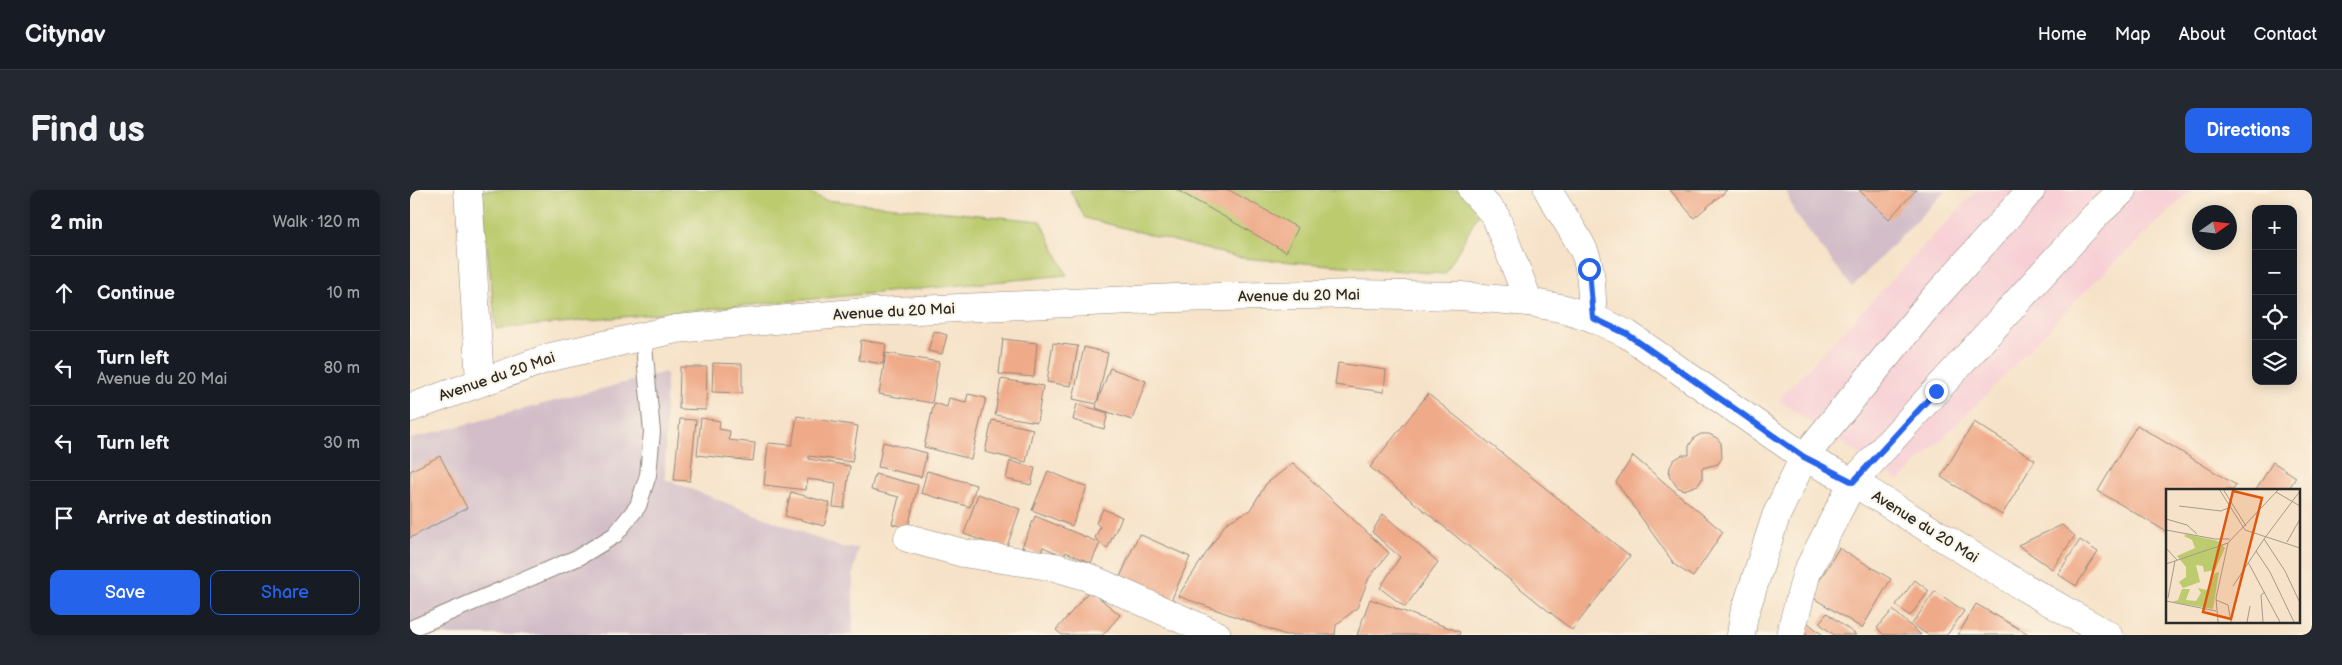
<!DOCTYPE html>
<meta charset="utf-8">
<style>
body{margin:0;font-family:"Balsamiq Sans",sans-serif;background:#242831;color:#f1f3f6}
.controls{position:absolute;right:15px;top:15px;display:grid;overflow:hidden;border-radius:10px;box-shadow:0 2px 12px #0003}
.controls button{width:45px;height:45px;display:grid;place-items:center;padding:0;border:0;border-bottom:1px solid #363941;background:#171b24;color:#f1f3f6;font:25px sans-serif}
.compass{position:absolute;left:1782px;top:15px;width:45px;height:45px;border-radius:50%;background:#171b24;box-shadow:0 2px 12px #0003;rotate:76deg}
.stop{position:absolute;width:15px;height:15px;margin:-11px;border:4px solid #2563eb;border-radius:50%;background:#fff}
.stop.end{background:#2563eb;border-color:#fff;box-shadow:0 1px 5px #0008}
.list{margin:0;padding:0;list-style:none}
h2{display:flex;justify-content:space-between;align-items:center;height:65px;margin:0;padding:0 20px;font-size:21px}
h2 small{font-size:16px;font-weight:400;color:#9ea1a6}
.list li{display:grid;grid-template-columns:32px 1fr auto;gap:15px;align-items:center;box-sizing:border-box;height:75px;padding:0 20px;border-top:1px solid #363941}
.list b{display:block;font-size:19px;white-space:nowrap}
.list p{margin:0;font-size:16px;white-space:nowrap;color:#9ea1a6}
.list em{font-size:16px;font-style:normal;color:#9ea1a6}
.actions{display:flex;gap:10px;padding:15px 20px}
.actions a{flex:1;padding:11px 0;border:1px solid #2563eb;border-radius:10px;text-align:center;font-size:18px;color:#2563eb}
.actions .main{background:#2563eb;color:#fff}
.icon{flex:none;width:28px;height:28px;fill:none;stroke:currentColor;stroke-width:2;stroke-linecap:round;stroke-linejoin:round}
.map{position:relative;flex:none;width:1902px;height:445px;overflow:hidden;border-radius:10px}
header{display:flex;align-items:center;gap:30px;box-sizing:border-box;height:70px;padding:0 25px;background:#171b24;border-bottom:1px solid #363941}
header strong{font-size:24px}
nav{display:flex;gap:28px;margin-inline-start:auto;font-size:18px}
.intro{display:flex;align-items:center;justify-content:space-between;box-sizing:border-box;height:120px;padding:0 30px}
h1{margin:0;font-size:35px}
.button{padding:12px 22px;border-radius:10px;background:#2563eb;color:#fff;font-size:18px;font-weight:700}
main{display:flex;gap:30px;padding:0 30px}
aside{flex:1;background:#171b24;border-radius:10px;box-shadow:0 2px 12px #0003}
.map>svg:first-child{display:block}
</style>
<header>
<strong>Citynav</strong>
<nav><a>Home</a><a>Map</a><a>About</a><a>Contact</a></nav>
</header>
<div class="intro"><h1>Find us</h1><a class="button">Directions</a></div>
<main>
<aside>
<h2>2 min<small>Walk · 120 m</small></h2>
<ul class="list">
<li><svg class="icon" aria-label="ahead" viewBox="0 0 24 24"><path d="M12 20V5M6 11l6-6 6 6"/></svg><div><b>Continue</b></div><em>10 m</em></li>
<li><svg class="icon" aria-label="left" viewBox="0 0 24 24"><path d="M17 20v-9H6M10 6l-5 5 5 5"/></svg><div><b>Turn left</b><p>Avenue du 20 Mai</p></div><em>80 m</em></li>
<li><svg class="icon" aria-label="left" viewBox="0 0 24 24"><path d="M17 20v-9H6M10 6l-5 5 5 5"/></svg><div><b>Turn left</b></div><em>30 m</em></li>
<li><svg class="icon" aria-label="arrive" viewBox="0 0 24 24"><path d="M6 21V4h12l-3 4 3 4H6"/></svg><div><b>Arrive at destination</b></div></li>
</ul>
<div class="actions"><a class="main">Save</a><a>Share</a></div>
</aside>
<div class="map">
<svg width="1902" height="445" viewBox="0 0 1902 445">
<rect width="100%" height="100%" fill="#fcf5e5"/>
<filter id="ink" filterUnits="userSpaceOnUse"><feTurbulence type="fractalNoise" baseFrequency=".02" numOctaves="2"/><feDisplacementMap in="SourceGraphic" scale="10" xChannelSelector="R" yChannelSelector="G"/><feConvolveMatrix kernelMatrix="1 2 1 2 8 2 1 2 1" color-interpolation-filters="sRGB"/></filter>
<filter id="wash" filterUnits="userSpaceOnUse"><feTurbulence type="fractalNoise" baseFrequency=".0096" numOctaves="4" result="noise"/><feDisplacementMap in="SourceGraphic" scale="20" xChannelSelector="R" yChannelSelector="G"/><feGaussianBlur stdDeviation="1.12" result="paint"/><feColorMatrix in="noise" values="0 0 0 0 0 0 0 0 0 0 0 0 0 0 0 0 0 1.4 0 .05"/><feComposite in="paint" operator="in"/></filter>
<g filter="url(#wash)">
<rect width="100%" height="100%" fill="#f6e2c8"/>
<path fill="#f7cfd5" d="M1567 0H1781L1672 104 1576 205 1489 291 1368 210Z"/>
<g fill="#d2bdc8">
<path d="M1376 0H1536L1442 97 1384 22Z"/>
<path d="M256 182 255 289 430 357 448 358 443 386V445H0V249Z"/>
</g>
<g fill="#bbcb6e" stroke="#737b4c">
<path d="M71 0H395L415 10 631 31 657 85 86 139Z"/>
<path d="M660 0H1082L1035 84 831 68 675 28Z"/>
</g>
<g id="blocks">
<g fill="#efaa89">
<path d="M767 0H819L888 38 876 62Z"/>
<path d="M1260 0H1317L1284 28Z"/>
<path d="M1449 0H1506L1479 29Z"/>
<path d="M524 141 537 145 532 164 518 161Z"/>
<path d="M593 149 627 153 624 187 589 184Z"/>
<path d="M451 150 476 154 473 174 449 170Z"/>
<path d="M643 153 668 156 661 196 637 192Z"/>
<path d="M674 157 698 163 687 213 700 178 736 191 722 230 686 218 687 214 663 209Z"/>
<path d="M476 163 529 172 522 213 469 204Z"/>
<path d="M303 173 332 174V203L302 202Z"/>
<path d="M928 173 976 180 974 202 925 195Z"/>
<path d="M270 177H297L296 220 269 219Z"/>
<path d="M591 189 633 196 627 232 585 225Z"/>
<path d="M558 204 576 208 561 269 514 257 524 213 537 217 539 208 556 212Z"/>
<path d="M1018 204 1220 366 1162 440 960 277Z"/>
<path d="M667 214 698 223 694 239 663 230Z"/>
<path d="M387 226 448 236 442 272 399 266V269L440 276 434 318 423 317 426 293 397 289 396 300 354 295 358 253 382 255Z"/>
<path d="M291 228 310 231 309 239 320 241 319 250 345 253 343 271 287 265Z"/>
<path d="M270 229 286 230 280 291 264 290Z"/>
<path d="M582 230 623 239 616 272 575 262Z"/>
<path d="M1564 232 1625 270 1592 325 1531 287Z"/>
<path d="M1727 235 1826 295 1823 300H1757V342L1688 301Z"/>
<path d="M1291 244H1299L1307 248 1311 253 1312 268 1308 274 1292 278V289L1288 295 1274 300 1267 297 1259 285 1260 277 1264 270 1272 265H1279V256L1284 248Z"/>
<path d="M473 252 517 263 511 287 468 277Z"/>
<path d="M30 266 57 318 0 348V281Z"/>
<path d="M1223 266 1313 342 1283 387 1265 375 1206 292Z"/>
<path d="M600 271 625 278 621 295 596 289Z"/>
<path d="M1863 272 1886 287 1878 300H1846Z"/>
<path d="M883 273 979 363 959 388 947 418 926 435 925 445H876L768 406 816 333 840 320 856 294Z"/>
<path d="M517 281 566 295 560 317 511 303Z"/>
<path d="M638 281 677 297 662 336 622 320Z"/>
<path d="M465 284 508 295 498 338 482 334 489 307 461 300Z"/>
<path d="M381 302 420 313 414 336 375 326Z"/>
<path d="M568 304 610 319 596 359 554 344Z"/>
<path d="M693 319 712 327 697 359 685 348 690 337 686 333Z"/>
<path d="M973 324 1028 372 995 417 970 398 990 367 962 342Z"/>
<path d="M625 326 690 353 681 373 656 362 654 366 633 357 630 365 612 357Z"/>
<path d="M1652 335 1665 346 1642 379 1608 355Z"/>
<path d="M729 344 780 367 761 411 710 387Z"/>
<path d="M1670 350 1688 362 1666 396 1648 384Z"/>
<path d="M1429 358 1481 389 1452 438 1400 406Z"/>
<path d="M1505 390 1519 401 1500 426 1486 415Z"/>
<path d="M680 400 710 425 693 445H652L646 440Z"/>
<path d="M1525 401 1554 421 1537 445H1518L1502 434Z"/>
<path d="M960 409 1050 442 1049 445H947Z"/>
<path d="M1566 414 1620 445H1548Z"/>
<path d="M1483 420 1511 445H1474L1467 438Z"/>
<path d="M1417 423 1446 445H1424L1409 433Z"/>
<path d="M1394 430 1413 445H1382Z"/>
</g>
</g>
</g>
<g filter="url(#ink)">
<use href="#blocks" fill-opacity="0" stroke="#90867a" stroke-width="1"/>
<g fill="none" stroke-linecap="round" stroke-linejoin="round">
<defs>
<path id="service" d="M0 439 169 367 205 345 228 316 238 285 242 242 233 145"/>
<g id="minor">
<path d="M58 0 70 191"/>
<path d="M1062 0 1085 25 1119 112"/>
<path d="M1138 0C1149 21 1164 40 1174 61 1183 81 1181 106 1183 128"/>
<path d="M498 348 553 363 645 377 675 386 807 445"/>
</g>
<path id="secondary" d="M0 218 141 167 266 139 443 123 766 108 945 104 1051 106 1119 112 1155 119 1183 128 1217 144 1394 267 1443 292 1605 392 1698 445"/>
<g id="primary">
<path d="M1331 445 1334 425 1366 326 1394 267 1521 112 1621 0"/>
<path d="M1380 445 1397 382 1443 292 1686 25 1713 0"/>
</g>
</defs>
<use href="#service" stroke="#90867a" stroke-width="18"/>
<use href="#minor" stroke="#90867a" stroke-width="29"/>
<use href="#secondary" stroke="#90867a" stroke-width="29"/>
<use href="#primary" stroke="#90867a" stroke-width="29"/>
<use href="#service" stroke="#fff" stroke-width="16"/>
<use href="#minor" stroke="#fff" stroke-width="28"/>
<use href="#secondary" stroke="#fff" stroke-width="28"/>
<use href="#primary" stroke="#fff" stroke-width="28"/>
</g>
</g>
<g fill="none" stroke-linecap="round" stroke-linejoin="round" filter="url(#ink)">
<path stroke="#2563eb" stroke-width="6" d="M1179 79 1183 128 1217 144 1394 267 1443 292 1526 201"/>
</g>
<g text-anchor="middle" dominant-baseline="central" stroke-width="4" stroke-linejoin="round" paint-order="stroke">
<g font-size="15" fill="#2b2b2b" stroke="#fcf5e5">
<text transform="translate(889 106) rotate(-1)">Avenue du 20 Mai</text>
<text transform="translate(484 122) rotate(-3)">Avenue du 20 Mai</text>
<text transform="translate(87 187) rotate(-19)">Avenue du 20 Mai</text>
<text transform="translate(1515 337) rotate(32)">Avenue du 20 Mai</text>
</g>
</g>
<g transform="translate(1756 299)">
<rect width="134" height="134" fill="#f6e2c8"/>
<path d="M20 45 52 52 59 59 49 81 38 83 37 77 30 76 34 93 17 99 13 93 20 88V78L11 67 29 59 26 51 18 47ZM53 83 47 120 6 113 12 111 16 100H24L20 111 30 112 35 104 32 99 41 101 49 84Z" fill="#bbcb6e"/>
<path fill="none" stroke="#a59989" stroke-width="1" d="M53 0 79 41 134 59M57 0 80 37M134 2 98 50 119 82 134 114M110 3 134 17M13 17 55 22 62 19M0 30 21 36 31 45M0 41 49 50H64M121 53 134 30M0 59 11 71M90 62 104 83 128 133M82 73 114 133M0 75 62 54M67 97 98 50M2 109 9 72M50 111 62 116 65 133M0 112 50 122M52 133 50 109 62 54 113 0M81 133 84 117M97 133 95 106 99 103"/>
<path fill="#df570e" fill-opacity="0.15" stroke="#df570e" stroke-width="2.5" d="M67 2 96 9 65 130 37 123Z"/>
<rect width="134" height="134" fill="none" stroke="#2b2b2b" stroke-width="2.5"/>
</g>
</svg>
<div class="controls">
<button>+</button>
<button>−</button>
<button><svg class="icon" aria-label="locate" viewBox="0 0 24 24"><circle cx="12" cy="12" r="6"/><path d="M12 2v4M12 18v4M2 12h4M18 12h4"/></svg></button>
<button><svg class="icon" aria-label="layers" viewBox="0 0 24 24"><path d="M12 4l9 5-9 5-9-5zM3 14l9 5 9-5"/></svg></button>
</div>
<svg class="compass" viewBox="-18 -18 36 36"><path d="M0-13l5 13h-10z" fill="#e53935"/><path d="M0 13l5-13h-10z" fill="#9ea1a6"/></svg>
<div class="stop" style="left:1179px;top:79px"></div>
<div class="stop end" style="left:1526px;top:201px"></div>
</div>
</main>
